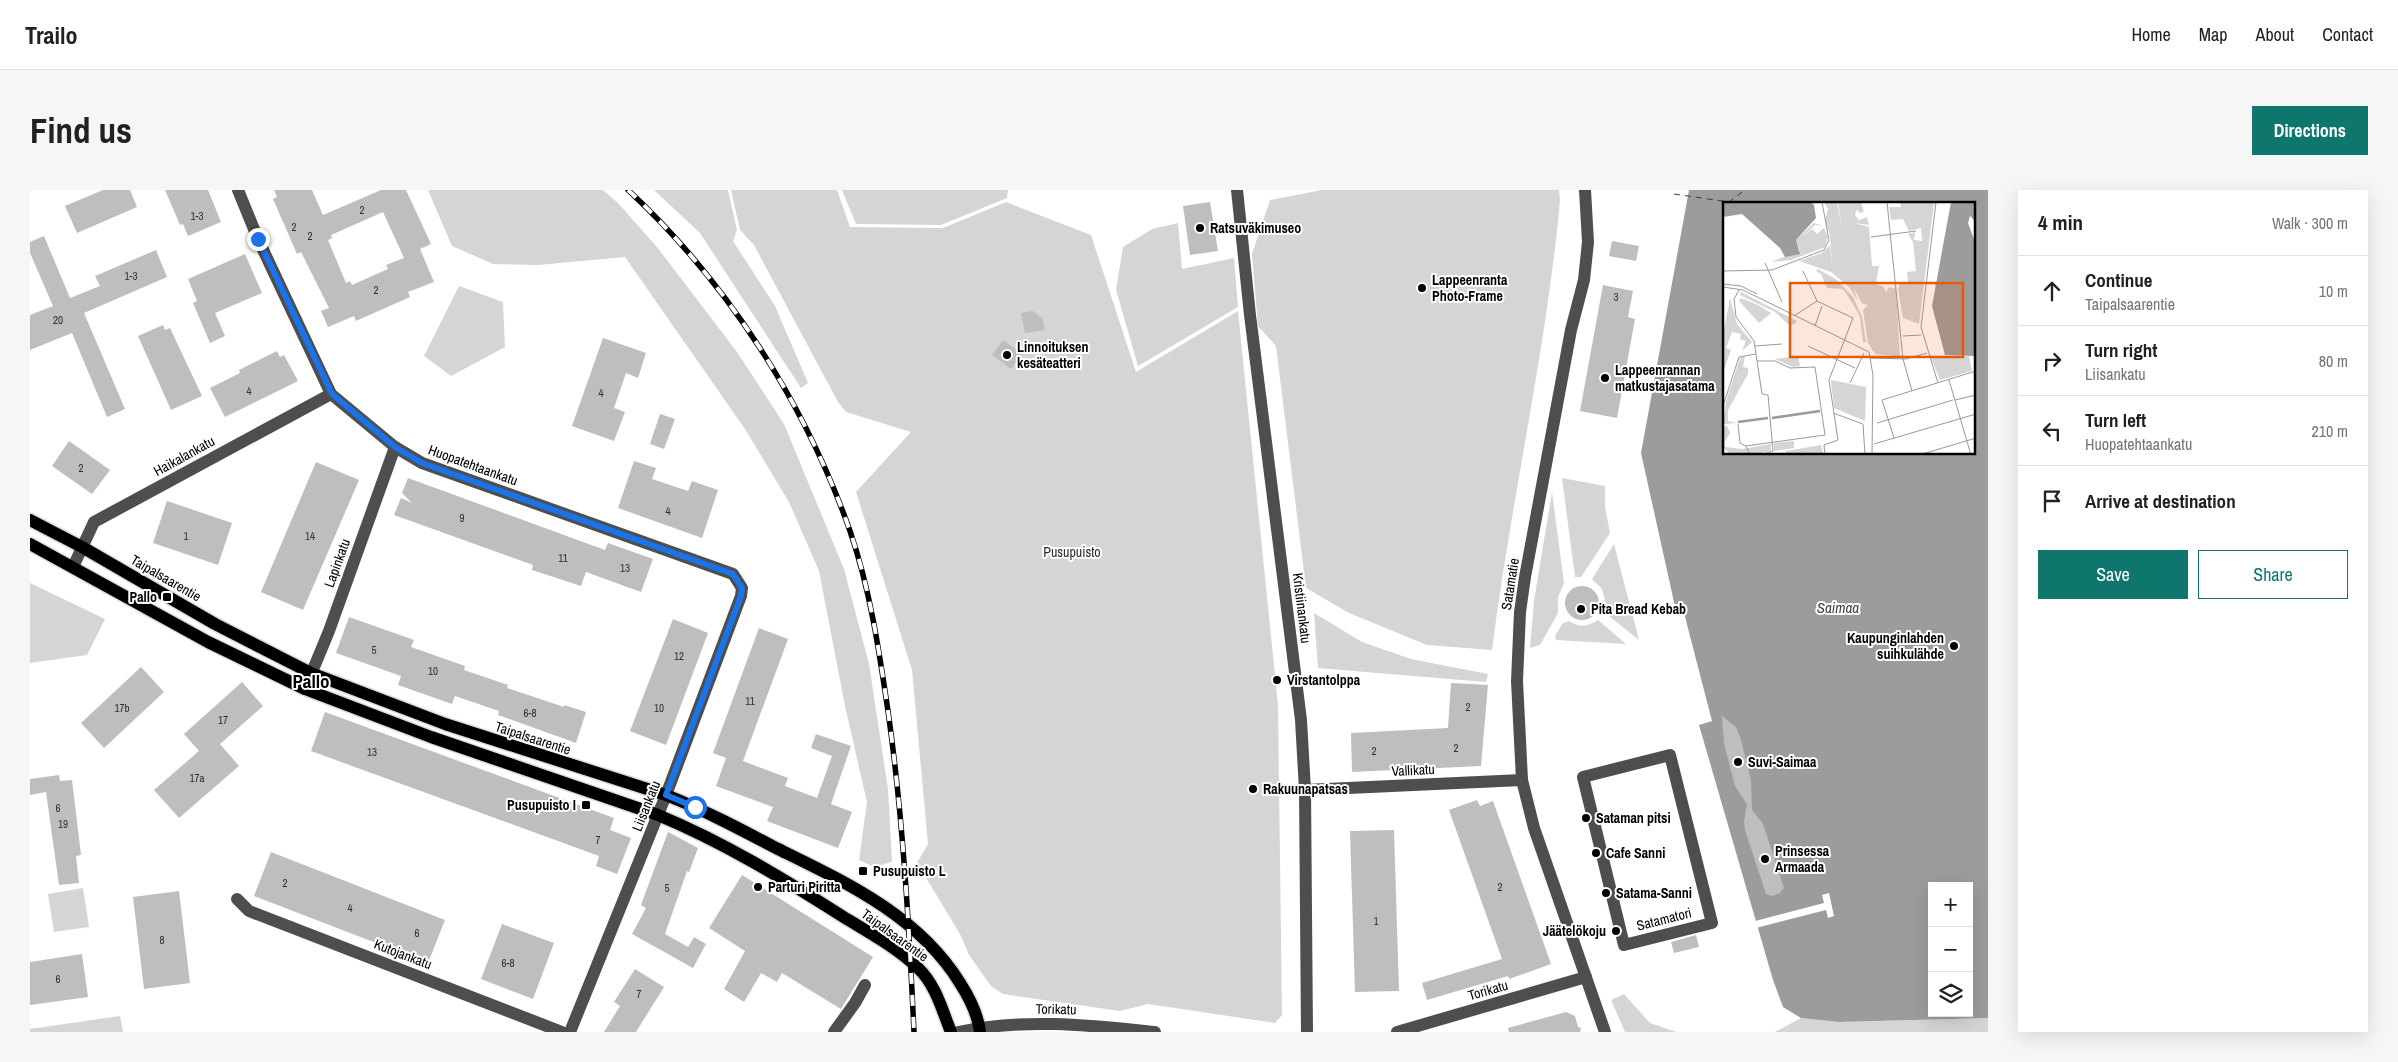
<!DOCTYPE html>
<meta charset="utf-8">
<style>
body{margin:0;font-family:"Archivo Narrow",sans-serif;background:#f6f6f6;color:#202124}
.controls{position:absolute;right:15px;bottom:15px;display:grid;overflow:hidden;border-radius:0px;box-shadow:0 5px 20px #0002}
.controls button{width:45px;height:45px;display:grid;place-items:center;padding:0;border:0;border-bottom:1px solid #e0e0e0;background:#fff;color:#202124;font:25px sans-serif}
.stop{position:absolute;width:15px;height:15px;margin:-11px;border:4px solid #1a73e8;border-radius:50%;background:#fff}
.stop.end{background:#1a73e8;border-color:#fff;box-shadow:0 1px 5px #0008}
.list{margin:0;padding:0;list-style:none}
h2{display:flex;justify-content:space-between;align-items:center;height:65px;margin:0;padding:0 20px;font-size:21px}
h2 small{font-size:16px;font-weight:400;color:#757577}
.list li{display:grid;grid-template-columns:32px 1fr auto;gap:15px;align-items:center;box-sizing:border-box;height:70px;padding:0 20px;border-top:1px solid #e0e0e0}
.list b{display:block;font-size:19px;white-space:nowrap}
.list p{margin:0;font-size:16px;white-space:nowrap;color:#757577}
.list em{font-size:16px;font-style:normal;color:#757577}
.actions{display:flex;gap:10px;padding:15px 20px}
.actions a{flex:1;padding:11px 0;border:1px solid #0f766e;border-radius:0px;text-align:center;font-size:18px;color:#0f766e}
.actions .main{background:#0f766e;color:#fff}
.icon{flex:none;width:28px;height:28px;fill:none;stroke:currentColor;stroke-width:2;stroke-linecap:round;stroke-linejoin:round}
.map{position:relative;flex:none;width:1958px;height:842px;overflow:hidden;border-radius:0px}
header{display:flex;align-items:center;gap:30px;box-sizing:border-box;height:70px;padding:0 25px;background:#fff;border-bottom:1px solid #e0e0e0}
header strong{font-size:24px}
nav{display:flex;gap:28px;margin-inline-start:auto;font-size:18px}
.intro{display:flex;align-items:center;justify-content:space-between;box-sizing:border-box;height:120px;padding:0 30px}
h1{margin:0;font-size:35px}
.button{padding:12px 22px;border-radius:0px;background:#0f766e;color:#fff;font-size:18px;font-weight:700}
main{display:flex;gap:30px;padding:0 30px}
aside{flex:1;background:#fff;border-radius:0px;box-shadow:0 5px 20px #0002}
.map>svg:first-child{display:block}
</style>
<header>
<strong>Trailo</strong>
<nav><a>Home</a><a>Map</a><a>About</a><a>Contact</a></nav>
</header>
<div class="intro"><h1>Find us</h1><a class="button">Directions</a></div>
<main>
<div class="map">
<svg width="1958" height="842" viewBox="0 0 1958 842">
<rect width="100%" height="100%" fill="#fff"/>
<g fill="#d5d5d5">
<path d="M398 0H573L588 13 627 57 707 162 754 234 814 379 839 474 858 599 862 672 844 677 829 670 837 612 815 516 789 381 759 312 715 239 595 67 508 75 463 74 422 56Z"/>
<path d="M624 0H698L707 40 703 51 745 116 778 193 771 198 670 43Z"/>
<path d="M701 0H807L820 37 913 38 976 12 1061 45 1106 182 1208 121 1248 515 1252 825 1245 833 1118 814 1090 821 973 804 961 796 939 765 930 744 887 673 898 654 882 480 826 302 881 242 816 222 808 212 724 55 710 40Z"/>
<path d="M812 0H978L977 8 911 35 826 34Z"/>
<path d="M1292 0H1529L1530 11C1516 162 1481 310 1462 460L1397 455 1319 423 1276 398 1246 156 1228 136 1222 64 1240 10Z"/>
<path d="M1148 33 1152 79 1204 68 1208 117 1108 176 1086 100 1093 57 1122 39Z"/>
<path d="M429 96 473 112 475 157 421 186 394 166Z"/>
<path d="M1532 288 1575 296V317L1580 343 1551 387H1545Z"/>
<path d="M1522 302 1534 393 1528 407V423L1510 455 1500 458 1504 411Z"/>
<path d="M1584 354 1609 450 1579 426 1572 399 1562 389Z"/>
<path d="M0 393 75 429 57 465 0 473Z"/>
<path d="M1284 423 1332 452 1381 469 1458 484 1456 492 1288 478Z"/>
<path d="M1568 430 1596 454 1526 450 1525 446 1533 433 1539 431C1550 438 1557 437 1568 430Z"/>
<path d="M53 698 59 737 24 742 18 704Z"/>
<path d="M1594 804 1620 833 1646 842H1595L1581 810Z"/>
<path d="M90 826 93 842H0V839Z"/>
<path d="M1771 828 1809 832 1958 828V842H1745Z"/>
</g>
<path fill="#9c9c9c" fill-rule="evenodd" d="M1659 0H1958V828L1809 832 1771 828 1753 817 1743 790 1669 535 1682 531 1653 419 1646 421 1611 263ZM1694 14H1944V264H1694ZM1902 696H1939V823H1902Z"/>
<path fill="#fff" d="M1799 703 1804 726 1798 728 1796 720 1726 738 1725 731 1794 713 1792 705Z"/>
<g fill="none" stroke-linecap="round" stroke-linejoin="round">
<path stroke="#3d3d3d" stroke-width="1" stroke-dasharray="6 5" stroke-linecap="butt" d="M1644 4 1699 12 1715 0"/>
</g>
<g fill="#bebebe" fill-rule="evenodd">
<path d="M73 0H100L107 17 47 43 35 16Z"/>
<path d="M135 0H178L191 32 158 46 153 34 150 35Z"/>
<path d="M244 0H282L293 25 351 0H376L401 54 390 59 404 92 378 102 380 107 326 131 324 126 298 137 291 121 299 118 271 62 267 64 243 9 247 7ZM353 22 374 68 356 75 358 79 322 95 320 91 316 93 298 50 302 48 301 45Z"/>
<path d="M1180 12 1188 61 1160 65 1153 16Z"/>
<path d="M14 46 40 108 70 96 65 86 126 60 137 87 54 123 95 219 77 227 42 143 0 160V125L23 116 0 63V52Z"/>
<path d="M1582 51 1609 56 1606 71 1579 66Z"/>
<path d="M215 64 232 103 185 123 195 146 180 153 163 113 167 111 158 89Z"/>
<path d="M1573 95 1603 101 1598 127 1605 129 1587 228 1550 221Z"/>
<path d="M1003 121 1012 128 1015 140 995 143 991 123Z"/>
<path d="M133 135 135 140 140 138 172 206 141 220 108 146Z"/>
<path d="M573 148 616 163 608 188 596 183 584 218 595 222 584 251 542 236Z"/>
<path d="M973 150 992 164 981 179 962 165Z"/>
<path d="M247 161 250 167 254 165 268 191 195 227 180 198 210 183 209 180Z"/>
<path d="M630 224 645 229 634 259 620 254Z"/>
<path d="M39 251 80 280 62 304 22 276Z"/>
<path d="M604 271 626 278 622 289 658 301 662 291 688 300 672 348 588 318Z"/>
<path d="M286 272 329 290 273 420 231 402Z"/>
<path d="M378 288 575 360 578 353 623 369 611 402 556 382 551 396 502 380 503 375 364 325 371 308 382 313 372 303Z"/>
<path d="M137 311 202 333 188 375 123 353Z"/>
<circle cx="1552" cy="413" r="17"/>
<path d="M319 427 384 450 381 457 435 476 434 480 478 495 477 498 534 517V515L556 522 546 553 468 525 469 521 425 506 422 514 368 495 371 486 306 463Z"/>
<path d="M643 429 678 443 636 555 600 541Z"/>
<path d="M729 438 758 449 713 571 758 588 755 596 787 608 802 566 781 558 786 544 821 556 801 614 822 622 808 658 737 631 743 617 686 596 696 568 683 563Z"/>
<path d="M111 477 134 502 74 558 51 533Z"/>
<path d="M212 492 233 516 190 554 209 576 149 628 124 600 169 561 154 544Z"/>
<path d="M1421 493 1458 495 1451 576 1322 582 1321 543 1418 538Z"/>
<path d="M295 522 584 628 580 640 601 648 587 684 566 676 569 666 281 561Z"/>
<path d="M1692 526 1706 537 1711 550 1721 590 1722 620 1733 634 1754 698 1750 703 1742 706 1736 704 1715 640 1714 631 1717 615 1718 616 1705 596 1694 554Z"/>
<path d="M29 585 30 591 42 590 51 665 46 666 49 693 29 695 16 602 0 605V589Z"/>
<path d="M1447 610 1450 616 1463 611 1521 774 1479 789 1478 786 1397 810 1392 793 1472 769 1419 620Z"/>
<path d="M1364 640 1369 801 1325 802 1320 641Z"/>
<path d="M638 642 668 658 659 682 657 681 635 744 658 757 664 747 676 754 663 778 602 744 616 718 611 715Z"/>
<path d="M241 662 415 730 398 773 224 706Z"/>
<path d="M712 685 843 767 811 819 752 783 747 792 731 783 714 812 694 799 715 761 679 738Z"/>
<path d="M149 701 160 793 114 799 103 707Z"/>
<path d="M472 734 524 753 503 809 451 789Z"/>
<path d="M1666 745 1669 757 1644 763 1641 752Z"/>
<path d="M52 764 58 807 0 815V772Z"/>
<path d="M605 779 634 797 606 842H574L590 816 584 812Z"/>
<path d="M1536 822 1545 826 1548 837 1551 838 1550 842H1479L1478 838Z"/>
</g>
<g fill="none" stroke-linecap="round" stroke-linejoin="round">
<defs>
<g id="major">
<path d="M0 330 52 357 185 434 281 483 415 534 636 605C674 620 710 639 746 658 815 692 888 725 930 793 939 807 948 825 950 842"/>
<path d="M0 354 178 452 275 499 401 547 628 625C693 652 754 689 812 726 838 742 866 757 888 778 906 795 912 820 921 842"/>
</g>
</defs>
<use href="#major" stroke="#dbdbdb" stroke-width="15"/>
<g stroke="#4e4e4e" stroke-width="12">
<path d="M208 0 228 49 301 204 365 257 392 273 703 384 712 398 711 406 636 605 540 842"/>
<path d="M1207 0 1220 125 1271 530 1275 600 1277 842"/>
<path d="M1555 0 1558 52 1554 90 1541 140 1495 387 1490 422 1487 491 1492 590 1504 638 1575 842"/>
<path d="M43 377 64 332 301 204"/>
<path d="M275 499 299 441 365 257"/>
<path d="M1640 565 1682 733 1594 755 1553 587Z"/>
<path d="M1275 600 1492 590"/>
<path d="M207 709 219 721 532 842"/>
<path d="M804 842 825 813 835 795"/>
<path d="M928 842C995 828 1058 835 1125 842"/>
<path d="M1367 842 1556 787"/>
</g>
<use href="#major" stroke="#000" stroke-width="12"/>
<defs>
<path id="rail" d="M598 0C697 92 775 213 820 341 840 399 849 460 858 521 873 627 879 735 884 842"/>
</defs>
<use href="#rail" stroke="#000" stroke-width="5.5"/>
<use href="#rail" stroke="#fff" stroke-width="4" stroke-dasharray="11" stroke-linecap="butt"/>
</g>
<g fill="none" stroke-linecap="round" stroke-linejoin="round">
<path stroke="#1a73e8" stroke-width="6" d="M228 49 302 204 365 257 392 273 703 384 712 398 711 406 636 605 665 617"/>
</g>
<g fill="#000" stroke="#fff" stroke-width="2">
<circle cx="1170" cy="38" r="5"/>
<circle cx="1392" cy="98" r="5"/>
<circle cx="977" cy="165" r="5"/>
<circle cx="1575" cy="188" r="5"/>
<rect x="132" y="402" width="10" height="10" rx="2.5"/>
<circle cx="1551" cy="419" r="5"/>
<circle cx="1924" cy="456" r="5"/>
<circle cx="1247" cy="490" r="5"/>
<circle cx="1708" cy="572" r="5"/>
<circle cx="1223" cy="599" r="5"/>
<rect x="551" y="610" width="10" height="10" rx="2.5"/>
<circle cx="1556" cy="628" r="5"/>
<circle cx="1566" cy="663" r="5"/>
<circle cx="1735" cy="669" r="5"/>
<rect x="828" y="676" width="10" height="10" rx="2.5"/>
<circle cx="728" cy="697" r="5"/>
<circle cx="1576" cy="703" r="5"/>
<circle cx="1586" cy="741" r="5"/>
</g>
<g text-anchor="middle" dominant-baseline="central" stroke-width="4" stroke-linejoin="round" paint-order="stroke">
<g font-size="11" fill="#303030">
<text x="332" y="20">2</text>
<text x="167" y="26">1-3</text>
<text x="264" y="37">2</text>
<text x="280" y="46">2</text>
<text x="101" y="86">1-3</text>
<text x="346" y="100">2</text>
<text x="1586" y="107">3</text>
<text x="28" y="130">20</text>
<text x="219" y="201">4</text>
<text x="571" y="203">4</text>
<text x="51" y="278">2</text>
<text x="638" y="321">4</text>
<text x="432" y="328">9</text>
<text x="156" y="346">1</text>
<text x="280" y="346">14</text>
<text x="533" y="368">11</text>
<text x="595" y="378">13</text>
<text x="344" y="460">5</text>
<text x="649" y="466">12</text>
<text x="403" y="481">10</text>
<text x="720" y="511">11</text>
<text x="1438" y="517">2</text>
<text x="92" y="518">17b</text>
<text x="629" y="518">10</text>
<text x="500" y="523">6-8</text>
<text x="193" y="530">17</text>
<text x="1426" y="558">2</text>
<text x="1344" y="561">2</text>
<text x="342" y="562">13</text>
<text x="167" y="588">17a</text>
<text x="28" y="618">6</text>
<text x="33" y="634">19</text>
<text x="568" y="650">7</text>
<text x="255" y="693">2</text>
<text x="1470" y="697">2</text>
<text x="637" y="698">5</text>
<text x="320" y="718">4</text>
<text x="1346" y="731">1</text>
<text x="387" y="743">6</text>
<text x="132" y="750">8</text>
<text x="478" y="773">6-8</text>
<text x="28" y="789">6</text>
<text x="609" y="804">7</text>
</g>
<g font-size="14" font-weight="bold" fill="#000" stroke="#fff" text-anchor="start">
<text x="1180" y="38">Ratsuväkimuseo</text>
<text x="1402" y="90">Lappeenranta<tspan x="1402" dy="16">Photo-Frame</tspan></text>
<text x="987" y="157">Linnoituksen<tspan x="987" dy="16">kesäteatteri</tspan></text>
<text x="1585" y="180">Lappeenrannan<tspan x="1585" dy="16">matkustajasatama</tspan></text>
<text x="127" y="407" text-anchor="end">Pallo</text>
<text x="1561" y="419">Pita Bread Kebab</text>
<text x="1914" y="448" text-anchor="end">Kaupunginlahden<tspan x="1914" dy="16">suihkulähde</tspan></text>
<text x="1257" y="490">Virstantolppa</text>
<text x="1718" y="572">Suvi-Saimaa</text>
<text x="1233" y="599">Rakuunapatsas</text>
<text x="546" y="615" text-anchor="end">Pusupuisto I</text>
<text x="1566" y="628">Sataman pitsi</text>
<text x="1745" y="661">Prinsessa<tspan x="1745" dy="16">Armaada</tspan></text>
<text x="1576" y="663">Cafe Sanni</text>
<text x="843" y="681">Pusupuisto L</text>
<text x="738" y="697">Parturi Piritta</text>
<text x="1586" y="703">Satama-Sanni</text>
<text x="1576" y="741" text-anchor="end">Jäätelökoju</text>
</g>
<g font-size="14" fill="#000" stroke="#fff">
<text transform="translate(154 266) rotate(-29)">Haikalankatu</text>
<text transform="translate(443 275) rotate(20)">Huopatehtaankatu</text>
<text transform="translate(307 373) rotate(-70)">Lapinkatu</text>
<text transform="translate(136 388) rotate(30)">Taipalsaarentie</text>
<text transform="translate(1480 394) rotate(-81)">Satamatie</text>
<text transform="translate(1272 418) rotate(83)">Kristiinankatu</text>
<text transform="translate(503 548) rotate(18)">Taipalsaarentie</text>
<text transform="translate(1383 580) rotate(-3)">Vallikatu</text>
<text transform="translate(616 616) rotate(-68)">Liisankatu</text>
<text transform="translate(1634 729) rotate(-14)">Satamatori</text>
<text transform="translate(865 745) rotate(36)">Taipalsaarentie</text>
<text transform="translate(373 764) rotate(21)">Kutojankatu</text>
<text transform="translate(1458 800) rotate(-16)">Torikatu</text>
<text transform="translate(1026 819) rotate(1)">Torikatu</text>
</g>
<g font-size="14" fill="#2c2c2c" stroke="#fff">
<text x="1042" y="362">Pusupuisto</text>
</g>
<g font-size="15" font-style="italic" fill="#3d3d3d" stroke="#fff">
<text x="1808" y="417">Saimaa</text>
</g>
<g font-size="19" font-weight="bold" fill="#000" stroke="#fff">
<text x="281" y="491">Pallo</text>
</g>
</g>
<g transform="translate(1693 12)">
<rect width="252" height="252" fill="#fff"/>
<path d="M101 0H114L119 26 115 0H138L141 10 136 11 134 7 132 13 136 18 144 15 146 23 131 21 146 25 149 64H156L153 82 161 85 163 90 166 85 173 87 177 155 153 152 150 149 145 141 140 108 145 103 139 101 130 85 135 99 126 85 108 70 76 59 99 51 107 43 109 66 107 33 102 18 105 7ZM177 0 211 1 196 122 180 116 175 87 177 82 185 80 184 70 193 69 190 40 185 32 192 30 191 38 199 39 198 26 186 29 180 17 168 18 166 5H178ZM91 21 100 24 92 23 80 34 89 27 94 32 101 26 105 35 102 45 68 58 48 60 77 49 73 38ZM95 67 114 78 130 95 139 115 143 140H140L137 115 130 102 120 87 104 86 98 72 93 69ZM18 90 74 119 72 122 66 123 52 110 17 93ZM7 96 14 122 29 140 19 149 23 139 17 137 18 132 9 130 3 146 8 148 0 170V133ZM18 96 35 103 48 111 36 121 16 99ZM207 153 215 156 246 154 249 169 217 178ZM22 154 20 165 25 166V172L5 208V219L14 221 0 222 3 199 17 156ZM75 154 77 164 70 165 52 157ZM108 178 143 185 142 219 111 206ZM0 224H4L7 231 1 241 2 245 19 247 48 242V249L33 252H7L0 245ZM71 239V246L51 249V241ZM98 243 100 252H63V249Z" fill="#d5d5d5"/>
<path d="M0 0H87L91 3 93 16 73 38 77 52 62 55 57 46 19 12 0 15ZM228 0H252V19L247 14 245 21 252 40V154L222 153 209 104Z" fill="#9c9c9c"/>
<path fill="none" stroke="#9c9c9c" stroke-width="2.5" d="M212 82 220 80 235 0M49 216 97 209M15 220 45 216"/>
<path fill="none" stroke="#999" stroke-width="1" d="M164 0 180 157 189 189M213 0 198 125 215 181M148 35 193 29M42 61 59 100M0 69 49 68 101 48 106 38 99 0M80 69 94 99 130 116 106 178 115 238 101 243 102 253M0 82 18 84 34 92M0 85 20 88 146 150 150 173 149 253M16 88 11 97 13 115 31 139 39 192 45 193 50 249 38 253M71 114 94 99M92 124 99 104M180 134 198 133M32 144 59 142M85 144 132 166M148 156 183 157 204 151M226 178 248 253M127 181 141 151M232 198 253 193M0 204 16 155 33 152M110 211 140 222 142 253M154 221 230 198M15 222 17 241 23 244 27 253M171 236 159 198 253 169M151 242 253 212M23 244 102 233 92 165 67 166 52 159H34M196 253 253 236"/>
<path fill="#e8590c" fill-opacity="0.15" stroke="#e8590c" stroke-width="2.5" d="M67 81H240V155H67Z"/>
<rect width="252" height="252" fill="none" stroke="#000" stroke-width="2.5"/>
</g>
</svg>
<div class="controls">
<button>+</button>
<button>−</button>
<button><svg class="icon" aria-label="layers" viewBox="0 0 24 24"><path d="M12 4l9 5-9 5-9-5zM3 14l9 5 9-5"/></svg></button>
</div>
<div class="stop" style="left:665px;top:617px"></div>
<div class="stop end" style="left:228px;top:49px"></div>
</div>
<aside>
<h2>4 min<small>Walk · 300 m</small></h2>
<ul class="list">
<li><svg class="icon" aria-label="ahead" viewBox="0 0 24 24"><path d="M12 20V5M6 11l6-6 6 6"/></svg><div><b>Continue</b><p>Taipalsaarentie</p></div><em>10 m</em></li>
<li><svg class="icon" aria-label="right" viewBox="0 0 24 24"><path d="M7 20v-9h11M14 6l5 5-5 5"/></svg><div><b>Turn right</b><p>Liisankatu</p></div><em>80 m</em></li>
<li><svg class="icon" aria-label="left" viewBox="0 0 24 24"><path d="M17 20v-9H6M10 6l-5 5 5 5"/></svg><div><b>Turn left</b><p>Huopatehtaankatu</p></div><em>210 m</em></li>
<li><svg class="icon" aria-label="arrive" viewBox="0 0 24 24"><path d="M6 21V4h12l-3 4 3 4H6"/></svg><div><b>Arrive at destination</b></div></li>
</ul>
<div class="actions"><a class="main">Save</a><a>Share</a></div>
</aside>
</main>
